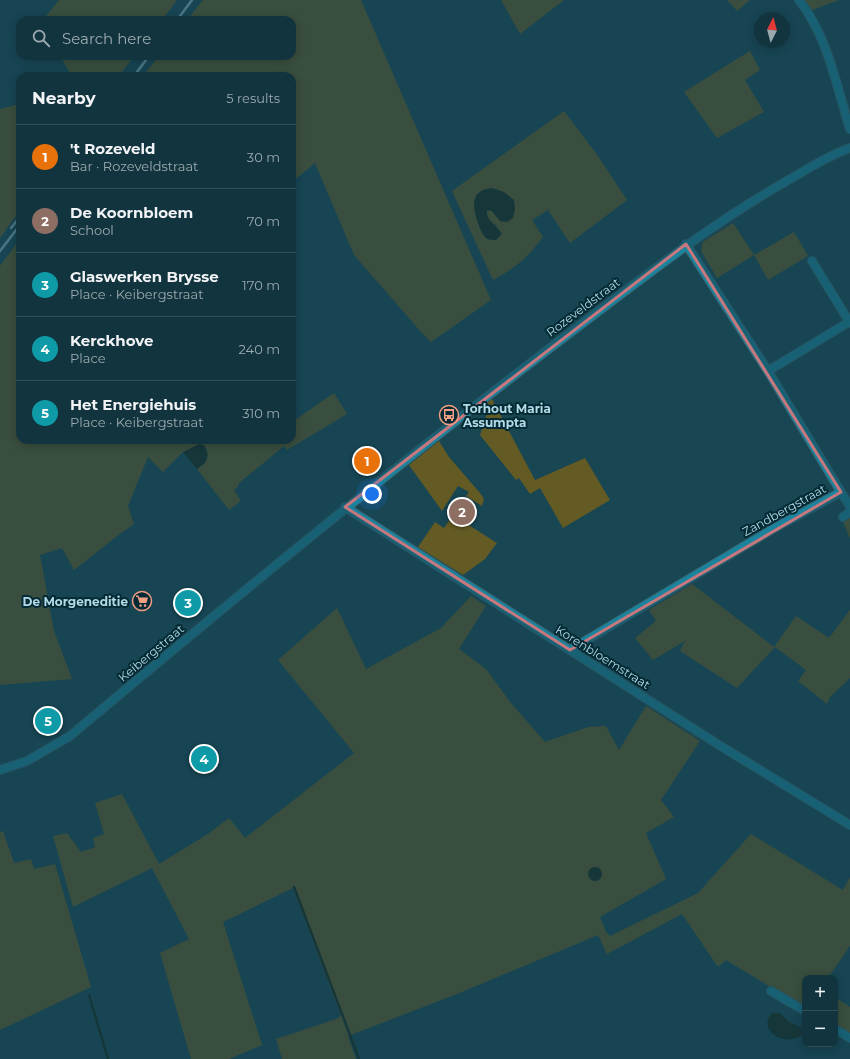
<!DOCTYPE html>
<meta charset="utf-8">
<style>
body{margin:0;font-family:Montserrat,sans-serif;background:#1b3c45;color:#f1f3f6}
.controls{position:absolute;right:12px;bottom:12px;display:grid;overflow:hidden;border-radius:8px;box-shadow:0 2px 10px #0003}
.controls button{width:36px;height:36px;display:grid;place-items:center;padding:0;border:0;border-bottom:1px solid #314f58;background:#12343e;color:#f1f3f6;font:20px sans-serif}
.compass{position:absolute;left:754px;top:12px;width:36px;height:36px;border-radius:50%;background:#12343e;box-shadow:0 2px 10px #0003;rotate:6deg}
.you{position:absolute;left:372px;top:494px;width:14px;height:14px;margin:-10px;border:3px solid #fff;border-radius:50%;background:#1a73e8;box-shadow:0 0 0 6px #1a73e833}
.badge{display:grid;place-items:center;width:26px;height:26px;border-radius:50%;background:#90b9f0;color:#fff;font-size:13px;font-weight:700}
.pin{position:absolute;translate:-50% -50%;border:2px solid #fff;box-shadow:0 1px 4px #0006}
.list{margin:0;padding:0;list-style:none}
h2{display:flex;justify-content:space-between;align-items:center;height:52px;margin:0;padding:0 16px;font-size:17px}
h2 small{font-size:13px;font-weight:400;color:#9caab0}
.list li{display:grid;grid-template-columns:26px 1fr auto;gap:12px;align-items:center;box-sizing:border-box;height:64px;padding:0 16px;border-top:1px solid #314f58}
.list b{display:block;font-size:15px;white-space:nowrap}
.list p{margin:0;font-size:13px;white-space:nowrap;color:#9caab0}
.list em{font-size:13px;font-style:normal;color:#9caab0}
.icon{flex:none;width:22px;height:22px;fill:none;stroke:currentColor;stroke-width:2;stroke-linecap:round;stroke-linejoin:round}
.map{position:relative;flex:none;width:850px;height:1059px;overflow:hidden}
.search{position:absolute;background:#12343e;box-shadow:0 2px 10px #0003;left:16px;top:16px;width:280px;height:44px;display:flex;align-items:center;gap:10px;box-sizing:border-box;padding:0 14px;border-radius:12px;color:#9caab0;font-size:15px}
.panel{position:absolute;background:#12343e;box-shadow:0 2px 10px #0003;left:16px;top:72px;width:280px;height:372px;border-radius:12px}
.map>svg:first-child{display:block}
</style>
<div class="map">
<svg width="850" height="1059" viewBox="0 0 850 1059">
<rect width="100%" height="100%" fill="#184653"/>
<g fill="#635a24" fill-rule="evenodd">
<path d="M59 0H177L162 20H43Z"/>
<path d="M203 0H361L491 300 431 342 422 333 354 255 315 163 292 182V76H143L159 56H292V20H187Z"/>
<path d="M501 0H564L520 34Z"/>
<path d="M727 0H750L737 11Z"/>
<path d="M804 0H839L812 10Z"/>
<path d="M750 51 760 70 745 80 764 112 717 138 684 92Z"/>
<path d="M60 56H134L119 76H72Z"/>
<path d="M20 104V210L0 238V109Z"/>
<path d="M564 111 598 156 627 200 570 243 548 210 532 220 543 237C526 259 518 266 493 280L452 191ZM492 188 496 216 491 210 487 211C486 219 491 222 498 226L479 228Z"/>
<path d="M733 223 754 255 717 278 701 251 703 242Z"/>
<path d="M794 232 808 256 768 280 754 255Z"/>
<path d="M20 239V440H292V422L334 393 347 414 287 450 284 446 239 483V485L234 490 241 501 229 510 197 469 207 460V450L204 445 183 452 163 472 148 457 128 506 134 524C113 538 94 555 74 570L62 548 40 555 54 631 72 679 0 685V266Z"/>
<path d="M492 399 535 480 585 458 610 500 563 528 540 488 530 494 519 478 516 480 480 435 489 408 486 404Z"/>
<path d="M439 441 449 457 480 493 484 499 482 506 466 496 469 492 458 486 442 511 409 465Z"/>
<path d="M453 515 497 543 485 559 463 575 418 547 435 522 444 528Z"/>
<path d="M850 517V538L843 522Z"/>
<path d="M692 584 774 647 796 616 829 638 850 610V678L830 697 827 704 798 681 806 670 775 647 737 688 680 651 685 641 653 660 635 638 656 621 649 610Z"/>
<path d="M471 596 486 606 459 649 486 669 511 703 545 742 588 727 606 726 619 750 646 706 700 741 661 800 674 817 646 833 666 879 600 917 606 932 610 936 698 893 751 834 843 890 850 877V946L828 978H805V1008L726 960 718 967 682 914 607 954 598 935 457 994 348 1036 356 1059H282L276 1039 336 1019 341 1016 293 888 223 922 262 1045 229 1059H191L160 953 189 939 152 868 73 907 53 836 67 833 81 852 95 847 93 838 104 834 95 803 122 794 159 864 208 834 229 818 245 838 354 753 278 660 337 608 366 669 441 628Z"/>
<path d="M3 831 14 863 31 859 34 869 55 864 91 987 0 1030V832Z"/>
<path d="M835 997 850 1007V1034L835 1025Z"/>
</g>
<g fill="#14261c">
<path d="M492 188 504 192 514 200 515 209 513 218 507 222 500 221 491 210 487 211C486 221 498 226 502 234L496 240C494 240 490 240 487 239 482 235 480 228 478 223 472 206 470 190 492 188Z"/>
<path d="M199 444 204 445 208 455 205 463 197 469 183 452Z"/>
<circle cx="595" cy="874" r="7"/>
<path d="M772 1013H780L789 1022 801 1027 802 1034C789 1049 755 1031 772 1013Z"/>
</g>
<g fill="none" stroke-linecap="round" stroke-linejoin="round">
<g stroke="#14261c" stroke-width="2.5">
<path d="M294 887 359 1059"/>
<path d="M89 995 108 1059"/>
</g>
<defs>
<g id="minor">
<path d="M799 0C828 37 836 85 850 129"/>
<path d="M812 261 850 323"/>
<path d="M768 371 849 322"/>
<path d="M841 492 850 506"/>
<path d="M843 517 850 512"/>
<path d="M570 650 773 529 841 492 768 371 686 244"/>
<path d="M771 991 805 1011"/>
<path d="M835 1029 850 1038"/>
</g>
<g id="tertiary">
<path d="M345 507 719 745 850 825"/>
<path d="M0 770 27 761 70 736C238 595 408 455 583 323 649 273 713 223 785 182 806 170 827 156 850 148"/>
</g>
</defs>
<use href="#minor" stroke="#376471" stroke-width="10"/>
<use href="#tertiary" stroke="#376471" stroke-width="10"/>
<use href="#minor" stroke="#1a839d" stroke-width="8"/>
<use href="#tertiary" stroke="#1a839d" stroke-width="8"/>
<g stroke="#88b2bf" stroke-width="2.5">
<path d="M177 20 192 0"/>
<path d="M134 76 149 56"/>
<path d="M11 228 20 217"/>
<path d="M0 251 20 225"/>
</g>
</g>
<path d="M0 0H850V1059H0ZM686 244 841 492 570 650 345 507Z" fill="#184653" fill-opacity=".55" fill-rule="evenodd"/>
<path fill="none" stroke="#c6787e" stroke-width="3" stroke-linejoin="round" d="M686 244 841 492 570 650 345 507Z"/>
<defs>
<symbol id="bus-ring" viewBox="-11 -11 22 22"><circle r="9.5" fill="#042b35" stroke="#f39f83" stroke-width="1.5"/><path d="M-5-6H5V4H4V6H2V4H-2V6H-4V4H-5ZM-3.5-4V0h7V-4ZM-3.5 1.2v1.5H-2V1.2ZM2 1.2v1.5H3.5V1.2Z" fill="#f39f83"/></symbol>
<symbol id="supermarket-ring" viewBox="-11 -11 22 22"><circle r="9.5" fill="#042b35" stroke="#f39f83" stroke-width="1.5"/><path d="M-6-5.5h2.5l.6 2H6L4.5 2H-2.5L-4.4-4H-6ZM-1.5 3.2a1.3 1.3 0 1 0 .1 0ZM3 3.2a1.3 1.3 0 1 0 .1 0Z" fill="#f39f83"/></symbol>
</defs>
<g fill-rule="evenodd">
<use href="#bus-ring" x="438" y="404" width="22" height="22"/>
<use href="#supermarket-ring" x="131" y="590" width="22" height="22"/>
</g>
<g text-anchor="middle" dominant-baseline="central" stroke-width="4" stroke-linejoin="round" paint-order="stroke">
<g font-size="12" fill="#b2dae7" stroke="#042b35">
<text transform="translate(583 307) rotate(-37)">Rozeveldstraat</text>
<text transform="translate(784 510) rotate(-29)">Zandbergstraat</text>
<text transform="translate(151 653) rotate(-40)">Keibergstraat</text>
<text transform="translate(603 657) rotate(32)">Korenbloemstraat</text>
</g>
<g font-size="12" font-weight="bold" fill="#b2dae7" stroke="#042b35" text-anchor="start">
<text x="463" y="408">Torhout Maria<tspan x="463" dy="14">Assumpta</tspan></text>
<text x="128" y="601" text-anchor="end">De Morgeneditie</text>
</g>
</g>
</svg>
<div class="controls">
<button>+</button>
<button>−</button>
</div>
<svg class="compass" viewBox="-18 -18 36 36"><path d="M0-13l5 13h-10z" fill="#e53935"/><path d="M0 13l5-13h-10z" fill="#9caab0"/></svg>
<div class="you"></div>
<div class="pin badge" style="left:367px;top:461px;background:#e8710a">1</div>
<div class="pin badge" style="left:462px;top:512px;background:#8d6e63">2</div>
<div class="pin badge" style="left:188px;top:603px;background:#0f9aa8">3</div>
<div class="pin badge" style="left:204px;top:759px;background:#0f9aa8">4</div>
<div class="pin badge" style="left:48px;top:721px;background:#0f9aa8">5</div>
<div class="search"><svg class="icon" aria-label="search" viewBox="0 0 24 24"><circle cx="10" cy="10" r="6"/><path d="M15 15l6 6"/></svg>Search here</div>
<section class="panel">
<h2>Nearby<small>5 results</small></h2>
<ul class="list">
<li><span class="badge" style="background:#e8710a">1</span><div><b>'t Rozeveld</b><p>Bar · Rozeveldstraat</p></div><em>30 m</em></li>
<li><span class="badge" style="background:#8d6e63">2</span><div><b>De Koornbloem</b><p>School</p></div><em>70 m</em></li>
<li><span class="badge" style="background:#0f9aa8">3</span><div><b>Glaswerken Brysse</b><p>Place · Keibergstraat</p></div><em>170 m</em></li>
<li><span class="badge" style="background:#0f9aa8">4</span><div><b>Kerckhove</b><p>Place</p></div><em>240 m</em></li>
<li><span class="badge" style="background:#0f9aa8">5</span><div><b>Het Energiehuis</b><p>Place · Keibergstraat</p></div><em>310 m</em></li>
</ul>
</section>
</div>
